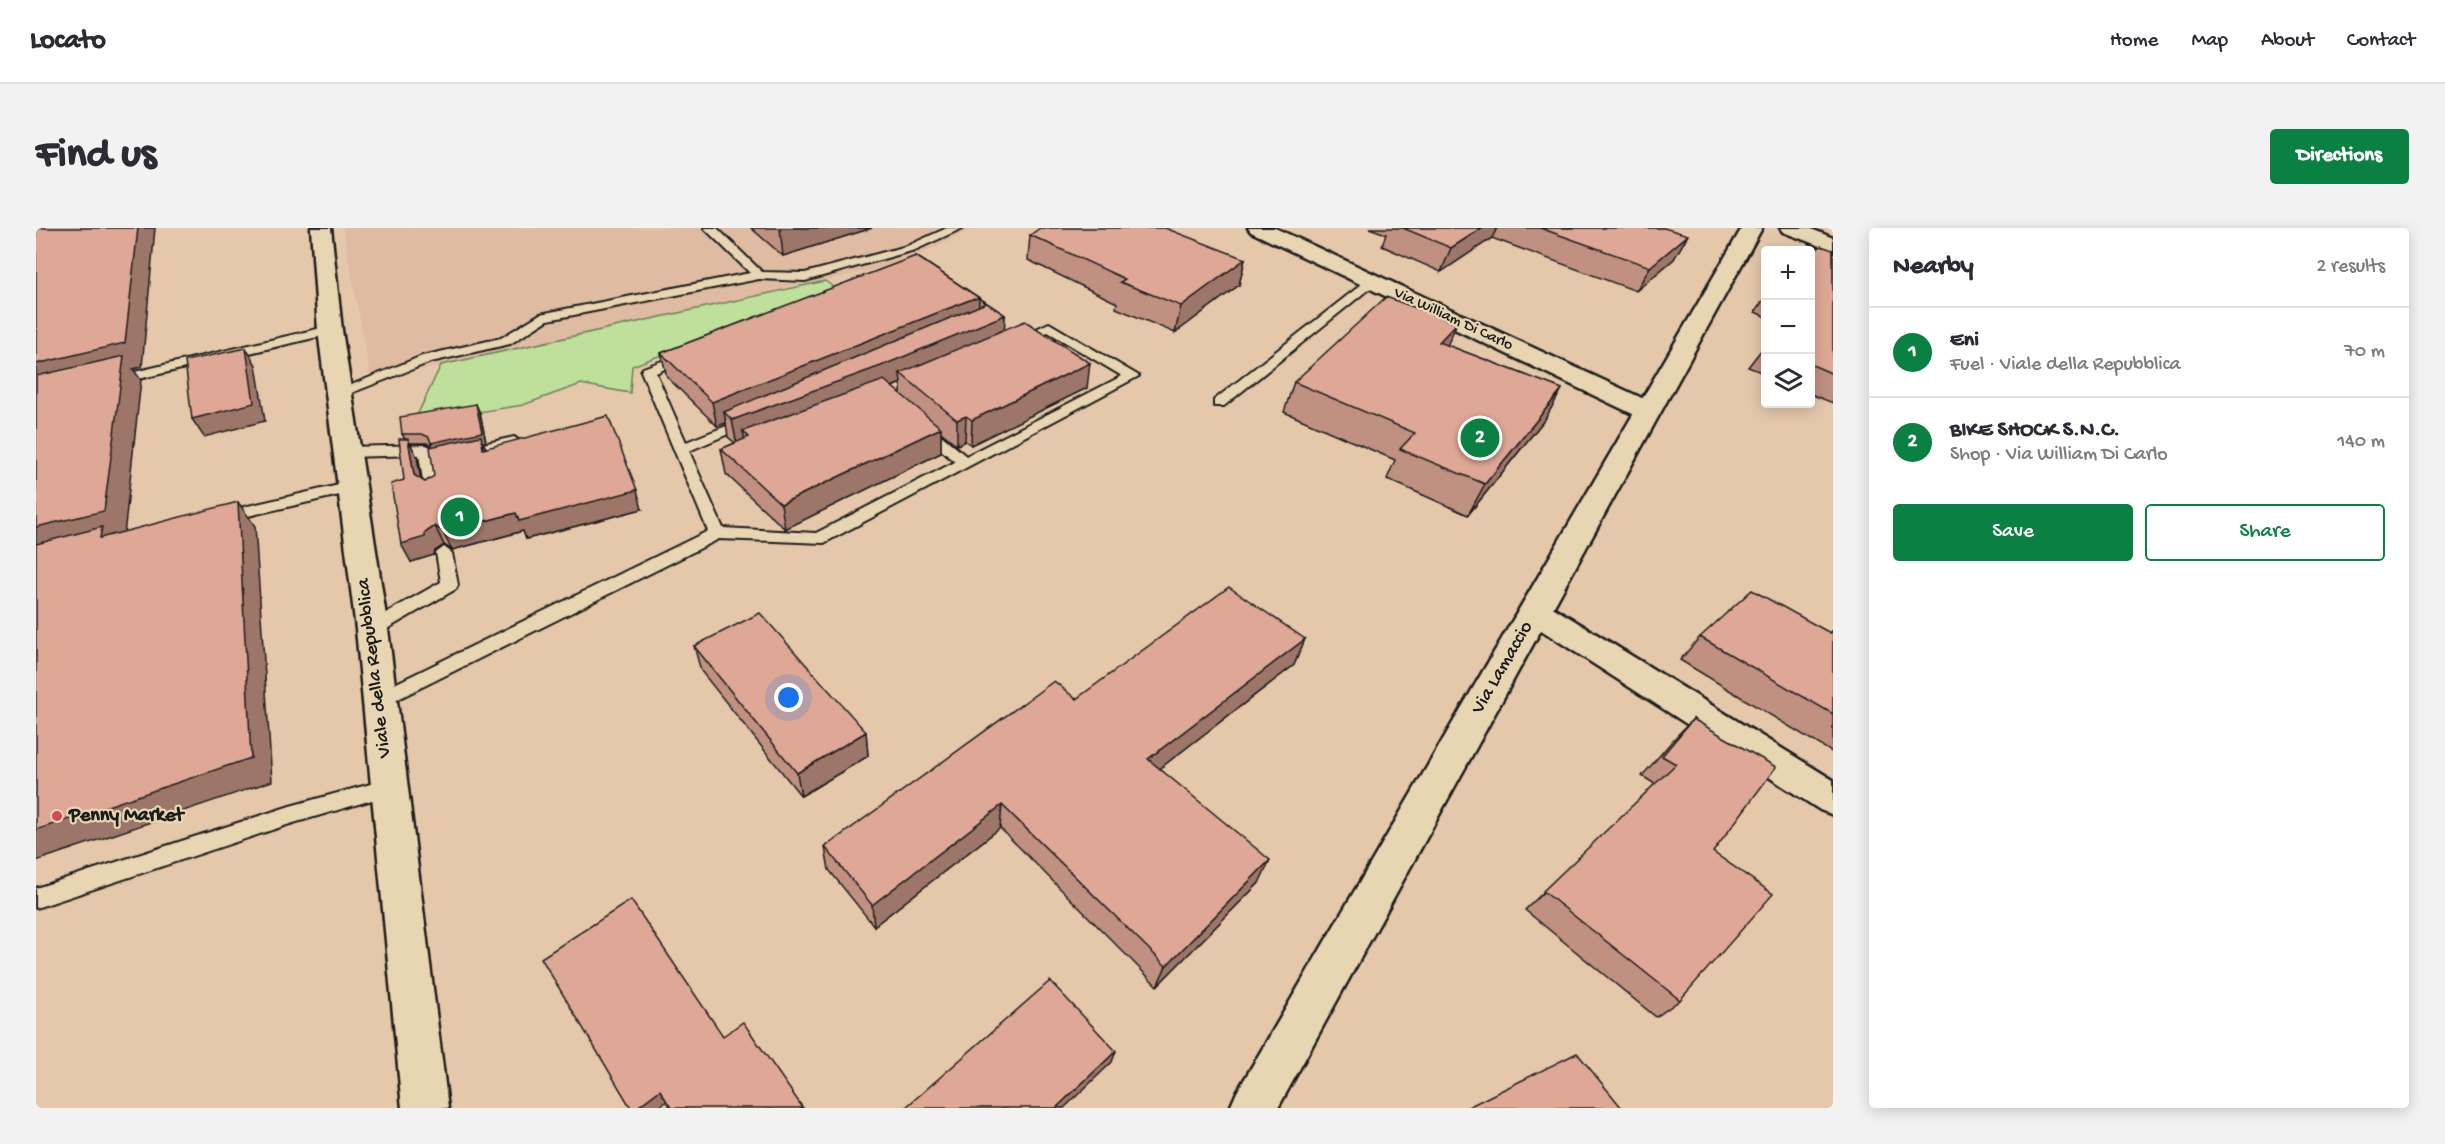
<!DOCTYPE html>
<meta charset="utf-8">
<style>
body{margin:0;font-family:"Gochi Hand",sans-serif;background:#f2f2f3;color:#2b2b33}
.controls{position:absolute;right:18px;top:18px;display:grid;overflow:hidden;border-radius:6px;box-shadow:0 3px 15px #0003}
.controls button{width:54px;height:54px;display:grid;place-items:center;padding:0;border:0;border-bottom:2px solid #e1e1e2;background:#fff;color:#2b2b33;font:30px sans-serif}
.you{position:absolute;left:753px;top:470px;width:21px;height:21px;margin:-15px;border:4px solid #fff;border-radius:50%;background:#1a73e8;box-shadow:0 0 0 9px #1a73e833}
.badge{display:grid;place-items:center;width:39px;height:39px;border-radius:50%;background:#0b8043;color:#fff;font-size:20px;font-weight:700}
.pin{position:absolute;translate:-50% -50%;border:3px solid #fff;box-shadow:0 2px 6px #0006}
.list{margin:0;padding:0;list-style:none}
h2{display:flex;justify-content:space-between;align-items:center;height:78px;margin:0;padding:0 24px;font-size:26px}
h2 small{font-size:20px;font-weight:400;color:#7c7c81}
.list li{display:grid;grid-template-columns:39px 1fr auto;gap:18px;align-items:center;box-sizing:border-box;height:90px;padding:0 24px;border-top:2px solid #e1e1e2}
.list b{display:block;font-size:22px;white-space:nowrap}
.list p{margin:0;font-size:20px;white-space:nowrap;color:#7c7c81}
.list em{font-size:20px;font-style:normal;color:#7c7c81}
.actions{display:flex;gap:12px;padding:18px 24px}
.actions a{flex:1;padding:14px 0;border:2px solid #0b8043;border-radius:6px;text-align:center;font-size:21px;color:#0b8043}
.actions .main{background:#0b8043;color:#fff}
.icon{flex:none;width:33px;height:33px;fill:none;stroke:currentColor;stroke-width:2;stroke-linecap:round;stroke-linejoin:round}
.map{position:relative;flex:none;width:1797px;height:880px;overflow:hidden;border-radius:6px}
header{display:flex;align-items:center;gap:36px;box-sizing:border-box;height:84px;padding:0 30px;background:#fff;border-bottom:2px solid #e1e1e2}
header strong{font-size:28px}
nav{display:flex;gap:33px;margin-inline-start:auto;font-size:21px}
.intro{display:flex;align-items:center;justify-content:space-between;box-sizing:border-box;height:144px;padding:0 36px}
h1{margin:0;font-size:42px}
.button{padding:15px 27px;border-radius:6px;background:#0b8043;color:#fff;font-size:21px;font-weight:700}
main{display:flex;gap:36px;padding:0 36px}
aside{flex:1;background:#fff;border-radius:6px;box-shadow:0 3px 15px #0003}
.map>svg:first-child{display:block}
</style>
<header>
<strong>Locato</strong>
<nav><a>Home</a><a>Map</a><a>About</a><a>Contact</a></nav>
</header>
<div class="intro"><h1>Find us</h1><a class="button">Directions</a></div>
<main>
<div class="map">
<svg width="1797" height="880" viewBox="0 0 1797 880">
<rect width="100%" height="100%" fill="#e5c8aa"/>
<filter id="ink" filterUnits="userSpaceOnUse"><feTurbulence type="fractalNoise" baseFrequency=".0167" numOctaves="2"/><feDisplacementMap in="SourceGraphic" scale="12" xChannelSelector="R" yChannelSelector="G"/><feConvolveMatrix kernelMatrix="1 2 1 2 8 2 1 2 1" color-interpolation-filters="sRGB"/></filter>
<g filter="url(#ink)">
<path fill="#dfbba1" d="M307 0H938L868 35 335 153Z"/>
<path fill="#bee09a" stroke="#6d7e5b" stroke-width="1.5" d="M789 53 800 61 596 138 594 165 545 156 487 177 378 194 405 137Z"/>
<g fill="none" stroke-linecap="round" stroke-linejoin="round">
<defs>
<g id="lane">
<path d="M668 0H681L726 44 769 45 871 18 911 0H927L879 22 769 53 723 51 512 92 474 116 395 134 310 167 305 168 298 164 386 128 465 110 504 86 714 45Z"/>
<path d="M1335 49 1339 50V56L1188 178H1178V172Z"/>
<path d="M1013 95 1103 148 788 315 683 311 350 477 343 479 336 477 334 472 336 467 672 303 605 143 607 140 650 124 657 128 620 145 650 214 708 191 713 190 720 194 653 223 687 300 780 305 919 234 882 202 880 199 882 196H892L930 228 1086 148 1012 104 981 117 974 113Z"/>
<path d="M294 98 299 99V105L77 157 70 153 77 149Z"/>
<path d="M478 209 485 214 483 217 400 236 405 265 397 270 389 265 383 227 311 229 304 224 311 219 390 217 395 219 398 227Z"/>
<path d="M316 254 321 255 324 259 321 263 186 294 178 289 186 284Z"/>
<path d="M408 319 416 325 422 357 420 361 342 406H330L327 401 330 396 405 354 400 325Z"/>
<path d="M353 551 360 553 363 559 360 565 254 596 0 680V660L254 578Z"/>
</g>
<g id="street">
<path d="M1212 0H1239L1621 177 1625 183 1621 189 1612 191 1603 189 1215 4Z"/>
<path d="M1499 372 1510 375 1797 552V587L1784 582 1488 391 1483 383 1488 375Z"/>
</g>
<g id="secondary">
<path d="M275 0H295L306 102 352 401 412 880H366L320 401 282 102Z"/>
<path d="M1706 0H1726L1242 880H1194L1201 864Z"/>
<path d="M1744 0H1773L1797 10V23L1747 4Z"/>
</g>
</defs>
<use href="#lane" stroke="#1c1c1c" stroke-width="4"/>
<use href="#street" stroke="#1c1c1c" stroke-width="5"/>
<use href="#secondary" stroke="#1c1c1c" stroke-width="5"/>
<use href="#lane" fill="#e8d6b3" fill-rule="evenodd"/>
<use href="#street" fill="#e8d6b3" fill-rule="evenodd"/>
<use href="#secondary" fill="#e8d6b3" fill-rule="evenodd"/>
</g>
<g fill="#c09081" stroke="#1c1c1c" stroke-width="1.5" fill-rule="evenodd">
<path d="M715 0H836L747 28Z"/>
<path d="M1333 0H1628L1638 31 1600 63 1456 10 1405 44 1346 18 1350 6Z"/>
<path d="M994 7 1209 31 1203 57 1139 105 1080 80 1081 75 992 32Z"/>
<path d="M1797 22V175L1774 166V27Z"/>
<path d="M880 28 969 87 968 101 1051 160 935 217 929 213 921 217 905 204V225L749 301 690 246 685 221 699 215 692 209 690 195 681 198 631 149 625 125ZM865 155V166L856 159Z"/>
<path d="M1730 68V89L1719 84Z"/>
<path d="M1730 116V146L1712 139Z"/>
<path d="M1411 117 1526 161 1509 191 1432 287 1351 251 1359 232 1248 184 1258 154Z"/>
<path d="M444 185 450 214H447L450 220 606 281 490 311 487 303 416 322 408 317 399 323 398 327 375 334 368 252 369 211 366 206ZM374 215H391L397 219 398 248 389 254 385 251 381 229Z"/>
<path d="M1797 401V525L1644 432 1664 409 1793 405Z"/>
<path d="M1269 411 1258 437 1124 540 1223 655 1121 758 964 600 838 698 793 642 789 619 1040 471Z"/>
<path d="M658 418 830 504 832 528 765 568 665 443Z"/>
<path d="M1657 491 1677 624 1644 772 1620 789 1489 682 1619 556 1606 548 1637 512Z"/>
</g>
<g fill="#9c7669" stroke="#1c1c1c" stroke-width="1.5">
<path d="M102 0H119L106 139 97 141 105 152 88 307 0 330V136Z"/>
<path d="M744 0H836L747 28Z"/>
<path d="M1446 0H1461L1456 10 1405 44 1415 20Z"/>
<path d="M1652 7 1638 31 1600 63 1614 39Z"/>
<path d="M1209 31 1203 57 1139 105 1145 78Z"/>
<path d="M943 70 942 94 688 184 690 195 681 198 676 174 936 71Z"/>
<path d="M969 87 968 111 864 145 865 155 846 163 713 209 707 203 709 214 701 217 696 192Z"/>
<path d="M1421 95 1408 125 1403 114Z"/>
<path d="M210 120 220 137 229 193 168 209 156 191Z"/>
<path d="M1054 135 1051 160 935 217 936 192Z"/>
<path d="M1526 161 1509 191 1432 287 1449 256Z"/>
<path d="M440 176 444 185 450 214H447L452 227 399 224 395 215Z"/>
<path d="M930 188 929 213 921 217V192Z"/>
<path d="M905 200V225L749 301 745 276Z"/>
<path d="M372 211 381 229 387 265 378 247Z"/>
<path d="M601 262 606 281 490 311 487 303 416 322 407 304 480 285Z"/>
<path d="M202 274 219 298 236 553 0 633V602Z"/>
<path d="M399 298 408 317 399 323 398 327 375 334 365 316 389 305Z"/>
<path d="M1269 411 1258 437 1105 555 1112 531Z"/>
<path d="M830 504 832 528 765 568 761 545Z"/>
<path d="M966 577 964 600 838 698 836 677Z"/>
<path d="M1234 632 1223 655 1121 758 1130 738Z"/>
<path d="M1080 823 1076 834 1028 880H1020Z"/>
<path d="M624 862 631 873 622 880H600Z"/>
</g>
<g fill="#dfa896" stroke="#1c1c1c" stroke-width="1.5">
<path d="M1 0H102L89 115 0 136V5Z"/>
<path d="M1004 0H1129L1209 31 1145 78 1084 54 1089 51 994 7Z"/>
<path d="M1367 0H1446L1415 20Z"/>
<path d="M1504 0H1628L1652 7 1614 39Z"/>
<path d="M1785 18 1797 22V146L1774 136V80L1776 79 1774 78V27Z"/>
<path d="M880 28 969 87 845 138 696 192 688 184 950 75 943 70 936 71 676 174 625 125Z"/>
<path d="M1350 69 1421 95 1403 114 1526 161 1449 256 1364 221 1379 205 1258 154Z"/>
<path d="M989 93 1054 135 936 192 930 188 921 192 864 145Z"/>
<path d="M210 120 218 175 156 191 149 133Z"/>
<path d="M88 128 68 283 0 299V148Z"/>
<path d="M848 152 905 200 745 276 685 221 713 209 707 203Z"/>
<path d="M440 176 446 204 395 215 393 209 386 206H366L364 189Z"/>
<path d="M572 188 601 262 483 293 480 285 407 304 399 298 389 305V309L365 316 355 256 368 252 363 211H372L378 247 389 254 398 248 394 219 445 208 447 221Z"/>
<path d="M202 274 215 530 0 602V316L66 299 64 310Z"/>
<path d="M1193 359 1269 411 1112 531 1234 632 1130 738 966 577 836 677 789 619 1018 453 1040 471Z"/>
<path d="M1716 362 1794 405 1797 403V486L1664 409Z"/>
<path d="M724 385 830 504 761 545 658 418Z"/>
<path d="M1657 491 1740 539 1677 624 1737 666 1644 772 1507 663 1640 536 1626 528Z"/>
<path d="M595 672 687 808 707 794 767 880H635L624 862 600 880H595L505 730Z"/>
<path d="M1014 753 1080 823 1020 880H869Z"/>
<path d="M1541 825 1586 880H1430Z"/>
</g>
</g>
<circle fill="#d1495b" stroke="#e8d6b3" stroke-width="2" cx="21" cy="588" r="6"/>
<g text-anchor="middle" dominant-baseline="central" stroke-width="4.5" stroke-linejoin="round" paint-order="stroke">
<g font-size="16" fill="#1c1c1c" stroke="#e8d6b3">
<text transform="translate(1417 92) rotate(25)">Via William Di Carlo</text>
</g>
<g font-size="20" fill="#1c1c1c" stroke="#e8d6b3">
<text transform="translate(339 440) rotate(-97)">Viale della Repubblica</text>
<text transform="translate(1467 440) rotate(-60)">Via Lamaccio</text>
</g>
<g font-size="20" font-weight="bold" fill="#1c1c1c" stroke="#e8d6b3" text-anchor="start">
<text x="33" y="588">Penny Market</text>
</g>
</g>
</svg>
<div class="controls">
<button>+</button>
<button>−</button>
<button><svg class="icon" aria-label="layers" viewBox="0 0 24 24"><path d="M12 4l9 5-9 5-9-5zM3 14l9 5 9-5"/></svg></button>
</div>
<div class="you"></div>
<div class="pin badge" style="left:424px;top:289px">1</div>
<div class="pin badge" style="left:1444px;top:210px">2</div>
</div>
<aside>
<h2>Nearby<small>2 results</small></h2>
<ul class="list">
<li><span class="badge">1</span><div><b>Eni</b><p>Fuel · Viale della Repubblica</p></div><em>70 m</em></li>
<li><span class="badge">2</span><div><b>BIKE SHOCK S.N.C.</b><p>Shop · Via William Di Carlo</p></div><em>140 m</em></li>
</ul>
<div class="actions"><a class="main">Save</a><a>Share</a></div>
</aside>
</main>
